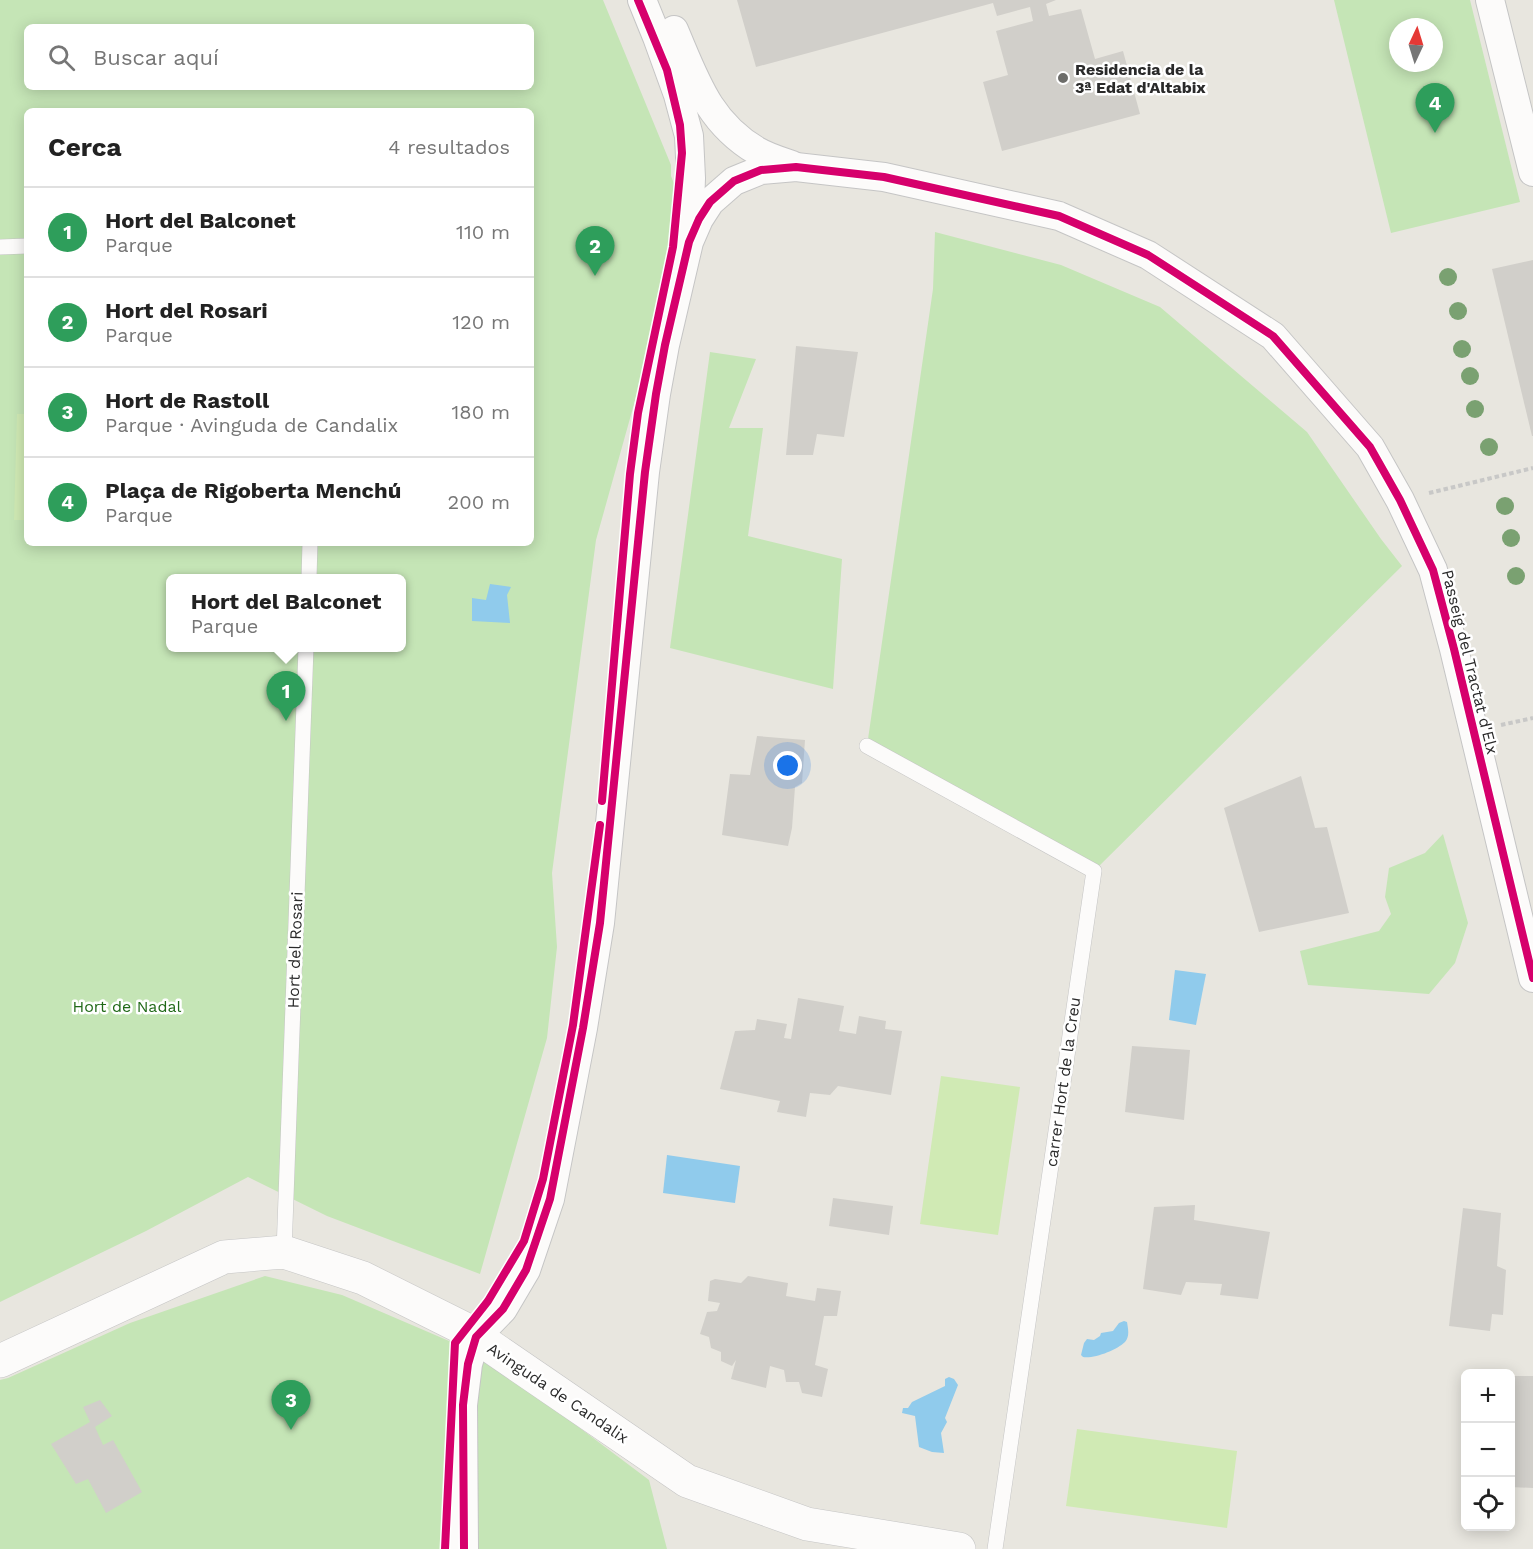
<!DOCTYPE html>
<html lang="es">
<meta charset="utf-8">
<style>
body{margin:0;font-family:"Work Sans",sans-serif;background:#f6f6f6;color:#222}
.controls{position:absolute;right:18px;bottom:18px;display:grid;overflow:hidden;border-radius:9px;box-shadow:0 3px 15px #0003}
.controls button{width:54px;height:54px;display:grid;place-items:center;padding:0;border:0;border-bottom:2px solid #e0e0e0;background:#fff;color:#222;font:30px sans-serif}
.compass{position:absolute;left:1389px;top:18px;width:54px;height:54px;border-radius:50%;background:#fff;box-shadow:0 3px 15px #0003;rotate:4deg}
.you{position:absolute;left:788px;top:766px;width:21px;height:21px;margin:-15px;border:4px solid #fff;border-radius:50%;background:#1a73e8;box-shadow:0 0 0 9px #1a73e833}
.badge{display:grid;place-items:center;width:39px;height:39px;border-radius:50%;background:#2563eb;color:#fff;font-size:20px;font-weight:700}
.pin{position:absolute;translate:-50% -50px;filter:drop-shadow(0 2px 3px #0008)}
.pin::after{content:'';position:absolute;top:32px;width:21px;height:18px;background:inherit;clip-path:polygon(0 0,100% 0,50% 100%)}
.popup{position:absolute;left:166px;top:574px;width:240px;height:78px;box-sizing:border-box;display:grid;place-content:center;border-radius:9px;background:#fff;filter:drop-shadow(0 2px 4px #0005);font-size:20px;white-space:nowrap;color:#767676}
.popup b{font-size:22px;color:#222}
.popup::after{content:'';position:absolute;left:50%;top:100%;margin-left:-12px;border:12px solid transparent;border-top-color:#fff}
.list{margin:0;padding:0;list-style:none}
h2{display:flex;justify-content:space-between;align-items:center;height:78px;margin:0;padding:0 24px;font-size:26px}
h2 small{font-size:20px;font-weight:400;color:#767676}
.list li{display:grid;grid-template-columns:39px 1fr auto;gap:18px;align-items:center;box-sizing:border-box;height:90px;padding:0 24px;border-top:2px solid #e0e0e0}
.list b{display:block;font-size:22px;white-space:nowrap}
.list p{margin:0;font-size:20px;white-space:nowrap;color:#767676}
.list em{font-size:20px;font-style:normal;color:#767676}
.icon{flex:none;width:33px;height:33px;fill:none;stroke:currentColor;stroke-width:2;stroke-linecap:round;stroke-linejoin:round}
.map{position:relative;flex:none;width:1533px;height:1549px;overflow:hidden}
.search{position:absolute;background:#fff;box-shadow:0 3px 15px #0003;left:24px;top:24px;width:510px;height:66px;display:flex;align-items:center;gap:15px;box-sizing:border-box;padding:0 21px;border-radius:9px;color:#767676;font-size:22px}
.panel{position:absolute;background:#fff;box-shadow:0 3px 15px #0003;left:24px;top:108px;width:510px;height:438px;border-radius:9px}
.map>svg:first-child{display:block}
</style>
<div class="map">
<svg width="1533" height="1549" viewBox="0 0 1533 1549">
<rect width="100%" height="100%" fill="#e8e6df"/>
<g fill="#c5e5b6" fill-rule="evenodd">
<path d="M0 0H603L671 165V176L675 186 673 247 655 329 596 540 552 873 557 947 547 1038 480 1274 327 1216 248 1177 146 1231 0 1302ZM27 27H531V87H27ZM27 111H531V543H27ZM170 578H401V648H170Z"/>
<path d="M1334 0H1470L1520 202 1391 233ZM1398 27H1434V63H1398Z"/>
<path d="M935 232 1061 265 1160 307 1307 432 1381 539 1402 566 1094 871 867 746 933 289Z"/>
<path d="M710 352 756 359 729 428H763L748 536 842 559 833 689 670 648Z"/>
<path d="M1443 834 1468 923 1455 963 1429 994 1308 985 1300 951 1379 931 1391 914 1385 897 1389 868 1425 853Z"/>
<path d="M265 1276 342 1295 484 1356 649 1480 667 1549H0V1380L8 1378 130 1323Z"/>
</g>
<g fill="#d0eab4">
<path d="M17 414H27V520H14Z"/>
<path d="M941 1076 1020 1087 998 1235 920 1224Z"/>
<path d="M1077 1429 1237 1451 1227 1528 1066 1506Z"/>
</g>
<g fill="#90cbec">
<path d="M490 584 511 587 507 595 510 623 472 621V598L486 600Z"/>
<path d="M1175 970 1206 974 1196 1025 1169 1020Z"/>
<path d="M667 1155 740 1166 735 1203 663 1193Z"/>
<path d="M1124 1321 1127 1322C1128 1329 1130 1336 1125 1342 1117 1350 1094 1359 1083 1357L1081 1355 1084 1343 1087 1339 1094 1340 1100 1336 1101 1333 1113 1331 1119 1323Z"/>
<path d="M949 1377 954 1379 958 1385 945 1418 947 1422 941 1433 944 1453 932 1452 919 1447 915 1416 902 1413 903 1408H908L912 1402 945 1386V1379Z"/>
</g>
<g fill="#d1cfca">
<path d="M737 0H1056L1046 4 1049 16 1081 9 1095 59 1123 51 1140 114 1002 151 983 82 1008 75 996 31 1033 21 1030 7 997 16 993 3 756 67Z"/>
<path d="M1533 260V436H1532L1492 269Z"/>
<path d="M796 346 858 352 844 437 817 434 813 455H786Z"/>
<path d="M757 736 805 740 802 783 795 787 792 828 788 846 722 835 730 774 750 775Z"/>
<path d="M1301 776 1315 828 1327 827 1349 913 1259 932 1224 808Z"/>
<path d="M798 998 844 1006 839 1031 856 1034 859 1016 886 1021 885 1029 902 1031 891 1095 838 1086 830 1095 810 1093 806 1117 777 1112 780 1101 720 1089 735 1031 755 1030 757 1019 787 1024 784 1038 791 1039Z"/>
<path d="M1132 1046 1190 1050 1184 1120 1125 1112Z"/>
<path d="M833 1198 893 1206 889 1235 829 1226Z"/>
<path d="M1195 1205 1194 1220 1270 1232 1258 1299 1220 1295 1222 1284 1186 1282 1181 1295 1143 1289 1154 1207Z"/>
<path d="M1463 1208 1501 1213 1497 1266 1506 1270 1503 1315 1492 1314 1490 1331 1449 1326Z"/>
<path d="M748 1276 788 1283 786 1296 815 1301 817 1288 841 1291 837 1316H824L815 1365 828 1369 822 1397 802 1393 799 1382H786L784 1370 770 1366 766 1388 731 1379 736 1360 732 1366 721 1361V1352L711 1348 709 1337 700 1334 707 1312 717 1311 720 1303 708 1301 710 1281 715 1279 741 1283Z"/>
<path d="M1510 1376H1533V1488L1510 1487Z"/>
<path d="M100 1400 112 1416 95 1427 103 1445 113 1440 142 1492 106 1513 88 1479 76 1484 51 1444 90 1422 83 1407Z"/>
</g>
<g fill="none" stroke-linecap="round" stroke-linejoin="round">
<defs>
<g id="service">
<path d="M0 247 27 246"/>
<path d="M309 578 310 543"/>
<path d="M867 746 1094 871 995 1549"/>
<path d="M284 1252 306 648"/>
</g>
<g id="minor">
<path d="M642 0 657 37 678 95 689 136 691 178 689 234"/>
<path d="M1490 0 1533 172"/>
<path d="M674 30C695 79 708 122 757 151 767 157 780 161 792 165"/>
<path d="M464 1549 463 1405 468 1364 476 1337 503 1309 526 1270 550 1199 583 1028 600 923 645 472 656 394 665 345 689 242 699 219 710 202 734 181 761 170 796 167 884 177 1059 216 1148 255 1273 336 1370 447 1400 500 1433 570 1454 649 1533 978"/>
</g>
<path id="secondary" d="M0 1361 224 1257 284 1252 363 1278 465 1329 687 1481 807 1524 959 1549"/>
</defs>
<use href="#service" stroke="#c5c5c5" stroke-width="16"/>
<use href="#minor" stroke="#c5c5c5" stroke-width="30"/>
<use href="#secondary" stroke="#c5c5c5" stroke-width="34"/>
<g stroke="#c8c8c7" stroke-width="4" stroke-dasharray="4.5 3" stroke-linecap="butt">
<path d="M1429 493 1533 468"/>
<path d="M1501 725 1533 718"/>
</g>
<use href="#service" stroke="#fcfbfa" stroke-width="15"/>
<use href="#minor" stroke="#fcfbfa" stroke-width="28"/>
<use href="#secondary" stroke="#fcfbfa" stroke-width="33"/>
<defs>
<g id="cycleway">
<path d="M602 801 630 474 638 413 673 247 682 153 680 125 667 70 638 0"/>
<path d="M445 1549 455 1343 488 1301 524 1241 543 1179 573 1025 600 825"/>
<path d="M464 1549 463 1405 468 1364 476 1337 503 1309 526 1270 550 1199 583 1028 600 923 645 472 656 394 665 345 689 242 699 219 710 202 734 181 761 170 796 167 884 177 1059 216 1148 255 1273 336 1370 447 1400 500 1433 570 1454 649 1533 978"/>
</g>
</defs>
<use href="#cycleway" stroke="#fff" stroke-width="11"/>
<use href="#cycleway" stroke="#d6006c" stroke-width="8"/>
</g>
<g fill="#7aa171">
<circle cx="1448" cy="277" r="9"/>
<circle cx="1458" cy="311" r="9"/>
<circle cx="1462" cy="349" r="9"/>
<circle cx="1470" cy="376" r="9"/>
<circle cx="1475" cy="409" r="9"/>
<circle cx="1489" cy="447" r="9"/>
<circle cx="1505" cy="506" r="9"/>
<circle cx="1511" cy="538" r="9"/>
<circle cx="1516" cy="576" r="9"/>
</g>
<circle fill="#6c6c69" stroke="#fff" stroke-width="2" cx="1063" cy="78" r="6"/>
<g text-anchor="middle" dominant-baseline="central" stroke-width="5" stroke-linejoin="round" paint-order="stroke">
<g font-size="16" font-weight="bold" fill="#2a2a2a" stroke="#fff" text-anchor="start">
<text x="1075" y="69">Residencia de la<tspan x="1075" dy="18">3ª Edat d'Altabix</tspan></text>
</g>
<g font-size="16" fill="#2a2a2a" stroke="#fff">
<text transform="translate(1470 662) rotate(76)">Passeig del Tractat d'Elx</text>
<text transform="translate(295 950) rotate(-88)">Hort del Rosari</text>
<text transform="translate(1063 1082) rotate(-82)">carrer Hort de la Creu</text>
<text transform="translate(558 1393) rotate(34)">Avinguda de Candalix</text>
</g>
<g font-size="16" fill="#206917" stroke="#fff">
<text x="127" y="1006">Hort de Nadal</text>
</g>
</g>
</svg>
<div class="controls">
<button>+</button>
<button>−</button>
<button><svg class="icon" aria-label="locate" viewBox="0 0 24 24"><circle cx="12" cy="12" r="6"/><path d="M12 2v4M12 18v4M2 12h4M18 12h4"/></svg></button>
</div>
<svg class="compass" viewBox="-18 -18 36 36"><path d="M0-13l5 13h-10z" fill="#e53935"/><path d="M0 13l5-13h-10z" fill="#767676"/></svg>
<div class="you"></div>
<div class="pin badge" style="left:286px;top:721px;background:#2e9e5b">1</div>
<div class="popup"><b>Hort del Balconet</b>Parque</div>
<div class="pin badge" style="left:595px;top:276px;background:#2e9e5b">2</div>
<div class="pin badge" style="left:291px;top:1430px;background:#2e9e5b">3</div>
<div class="pin badge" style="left:1435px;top:133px;background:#2e9e5b">4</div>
<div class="search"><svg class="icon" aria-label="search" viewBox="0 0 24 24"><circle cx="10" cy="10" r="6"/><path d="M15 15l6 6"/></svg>Buscar aquí</div>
<section class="panel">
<h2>Cerca<small>4 resultados</small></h2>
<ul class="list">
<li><span class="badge" style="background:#2e9e5b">1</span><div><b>Hort del Balconet</b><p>Parque</p></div><em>110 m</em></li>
<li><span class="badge" style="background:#2e9e5b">2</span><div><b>Hort del Rosari</b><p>Parque</p></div><em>120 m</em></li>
<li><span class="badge" style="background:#2e9e5b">3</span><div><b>Hort de Rastoll</b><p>Parque · Avinguda de Candalix</p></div><em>180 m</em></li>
<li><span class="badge" style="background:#2e9e5b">4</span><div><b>Plaça de Rigoberta Menchú</b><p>Parque</p></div><em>200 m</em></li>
</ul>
</section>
</div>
